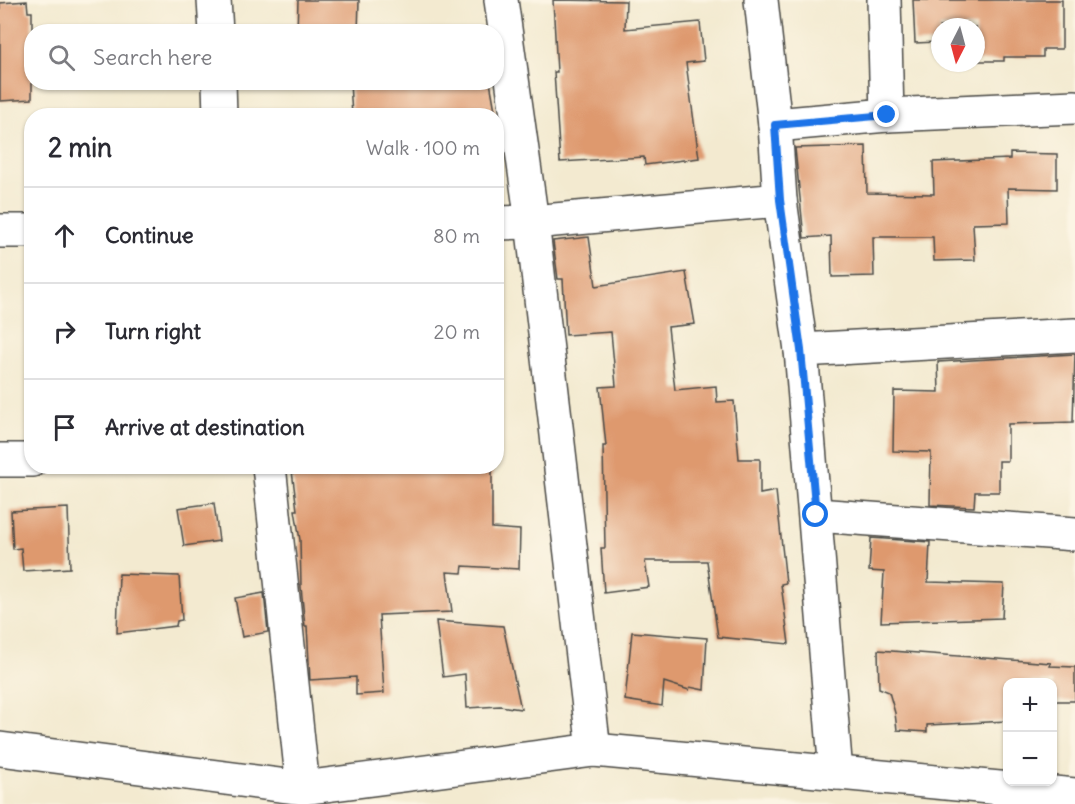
<!DOCTYPE html>
<meta charset="utf-8">
<style>
body{margin:0;font-family:Delius,sans-serif;background:#f2f2f3;color:#2b2b33}
.controls{position:absolute;right:18px;bottom:18px;display:grid;overflow:hidden;border-radius:12px;box-shadow:0 2px 4px #0004}
.controls button{width:54px;height:54px;display:grid;place-items:center;padding:0;border:0;border-bottom:2px solid #e1e1e2;background:#fff;color:#2b2b33;font:30px sans-serif}
.compass{position:absolute;left:931px;top:18px;width:54px;height:54px;border-radius:50%;background:#fff;box-shadow:0 2px 4px #0004;rotate:186deg}
.stop{position:absolute;width:18px;height:18px;margin:-14px;border:4px solid #1a73e8;border-radius:50%;background:#fff}
.stop.end{background:#1a73e8;border-color:#fff;box-shadow:0 2px 6px #0008}
.list{margin:0;padding:0;list-style:none}
h2{display:flex;justify-content:space-between;align-items:center;height:78px;margin:0;padding:0 24px;font-size:26px}
h2 small{font-size:20px;font-weight:400;color:#7c7c81}
.list li{display:grid;grid-template-columns:39px 1fr auto;gap:18px;align-items:center;box-sizing:border-box;height:96px;padding:0 24px;border-top:2px solid #e1e1e2}
.list b{display:block;font-size:22px;white-space:nowrap}
.list em{font-size:20px;font-style:normal;color:#7c7c81}
.icon{flex:none;width:33px;height:33px;fill:none;stroke:currentColor;stroke-width:2;stroke-linecap:round;stroke-linejoin:round}
.map{position:relative;flex:none;width:1075px;height:804px;overflow:hidden}
.search{position:absolute;background:#fff;box-shadow:0 2px 4px #0004;left:24px;top:24px;width:480px;height:66px;display:flex;align-items:center;gap:15px;box-sizing:border-box;padding:0 21px;border-radius:24px;color:#7c7c81;font-size:22px}
.panel{position:absolute;background:#fff;box-shadow:0 2px 4px #0004;left:24px;top:108px;width:480px;height:366px;border-radius:24px}
.map>svg:first-child{display:block}
</style>
<div class="map">
<svg width="1075" height="804" viewBox="0 0 1075 804">
<rect width="100%" height="100%" fill="#fcf5e5"/>
<filter id="ink" filterUnits="userSpaceOnUse"><feTurbulence type="fractalNoise" baseFrequency=".0167" numOctaves="2"/><feDisplacementMap in="SourceGraphic" scale="12" xChannelSelector="R" yChannelSelector="G"/><feConvolveMatrix kernelMatrix="1 2 1 2 8 2 1 2 1" color-interpolation-filters="sRGB"/></filter>
<filter id="wash" filterUnits="userSpaceOnUse"><feTurbulence type="fractalNoise" baseFrequency=".008" numOctaves="4" result="noise"/><feDisplacementMap in="SourceGraphic" scale="24" xChannelSelector="R" yChannelSelector="G"/><feGaussianBlur stdDeviation="1.35" result="paint"/><feColorMatrix in="noise" values="0 0 0 0 0 0 0 0 0 0 0 0 0 0 0 0 0 1.4 0 .05"/><feComposite in="paint" operator="in"/></filter>
<g filter="url(#wash)">
<rect width="100%" height="100%" fill="#f3ead0"/>
<g id="blocks">
<g fill="#de996e">
<path d="M298 0H359L358 32H297Z"/>
<path d="M553 0 626 1 625 29 700 22 704 61 686 63 699 158 645 165 644 157 560 162 554 72H557Z"/>
<path d="M913 0H1062V49H1043V57H1004V61H976V27H940V44L937 45V42L915 43Z"/>
<path d="M27 1 28 12H32V99L0 101V3Z"/>
<path d="M350 82H490L496 116H352Z"/>
<path d="M866 146 867 193 934 194 933 162 1010 159V153L1057 154V189L1008 188 1009 223 973 224 975 260 934 261 933 237H873L874 276 832 277 831 236 804 238 795 148Z"/>
<path d="M589 237 596 286 686 272 695 324 668 327 675 390 716 386 717 402 734 401 739 459H760V494L776 491 786 583 781 584 789 644 718 637 707 561H645L649 587 604 593 601 548H605L603 446H606L600 387 616 386 611 332 566 335 563 279H558L553 241Z"/>
<path d="M1075 354 1073 422 1008 424V461H999V492H975L974 507 930 505 931 452 893 451 894 391 939 392 938 362Z"/>
<path d="M320 466H492V528L520 530 519 569 463 566 462 573 447 572 452 612 379 615 384 693 356 695V677L310 680 307 626H305L301 587 300 540 295 510H297L292 471Z"/>
<path d="M214 503 219 541 184 546 178 508Z"/>
<path d="M68 508 70 568 23 571 21 548 13 549 11 511Z"/>
<path d="M871 538 930 542 928 582 1004 584 1002 618 881 622 884 572 869 571Z"/>
<path d="M119 574 179 576 182 620 177 621 176 626 117 633Z"/>
<path d="M264 593 268 632 242 637 235 598Z"/>
<path d="M436 621 503 626 521 709 500 706 467 708 465 674 443 677Z"/>
<path d="M632 632 707 638 704 690 690 687 689 690 664 682 662 706 625 700Z"/>
<path d="M878 650 1051 663 1050 666 1075 667V701H1053V682H1008V721L927 725V732L897 730 895 713 889 692 879 688Z"/>
</g>
</g>
</g>
<g filter="url(#ink)">
<use href="#blocks" fill-opacity="0" stroke="#494844" stroke-width="1.5"/>
<g fill="none" stroke-linecap="round" stroke-linejoin="round">
<defs>
<g id="minor">
<path d="M214 0 216 32"/>
<path d="M501 0 532 222 594 750"/>
<path d="M761 0 775 125 780 200 801 350 836 773"/>
<path d="M884 0 887 115"/>
<path d="M219 82 220 116"/>
<path d="M775 125 887 115 1075 107"/>
<path d="M496 223 532 222 780 200"/>
<path d="M0 231H32"/>
<path d="M801 350 1075 335"/>
<path d="M0 460H32"/>
<path d="M269 466 303 788"/>
<path d="M816 515 1075 534"/>
<path d="M0 749 303 788 594 750 1075 795"/>
</g>
</defs>
<use href="#minor" stroke="#494844" stroke-width="36"/>
<use href="#minor" stroke="#fff" stroke-width="33"/>
</g>
</g>
<g fill="none" stroke-linecap="round" stroke-linejoin="round" filter="url(#ink)">
<path stroke="#1a73e8" stroke-width="8" d="M816 515 801 350 780 200 775 125 887 115"/>
</g>
</svg>
<div class="controls">
<button>+</button>
<button>−</button>
</div>
<svg class="compass" viewBox="-18 -18 36 36"><path d="M0-13l5 13h-10z" fill="#e53935"/><path d="M0 13l5-13h-10z" fill="#7c7c81"/></svg>
<div class="stop" style="left:816px;top:515px"></div>
<div class="stop end" style="left:887px;top:115px"></div>
<div class="search"><svg class="icon" aria-label="search" viewBox="0 0 24 24"><circle cx="10" cy="10" r="6"/><path d="M15 15l6 6"/></svg>Search here</div>
<section class="panel">
<h2>2 min<small>Walk · 100 m</small></h2>
<ul class="list">
<li><svg class="icon" aria-label="ahead" viewBox="0 0 24 24"><path d="M12 20V5M6 11l6-6 6 6"/></svg><div><b>Continue</b></div><em>80 m</em></li>
<li><svg class="icon" aria-label="right" viewBox="0 0 24 24"><path d="M7 20v-9h11M14 6l5 5-5 5"/></svg><div><b>Turn right</b></div><em>20 m</em></li>
<li><svg class="icon" aria-label="arrive" viewBox="0 0 24 24"><path d="M6 21V4h12l-3 4 3 4H6"/></svg><div><b>Arrive at destination</b></div></li>
</ul>
</section>
</div>
